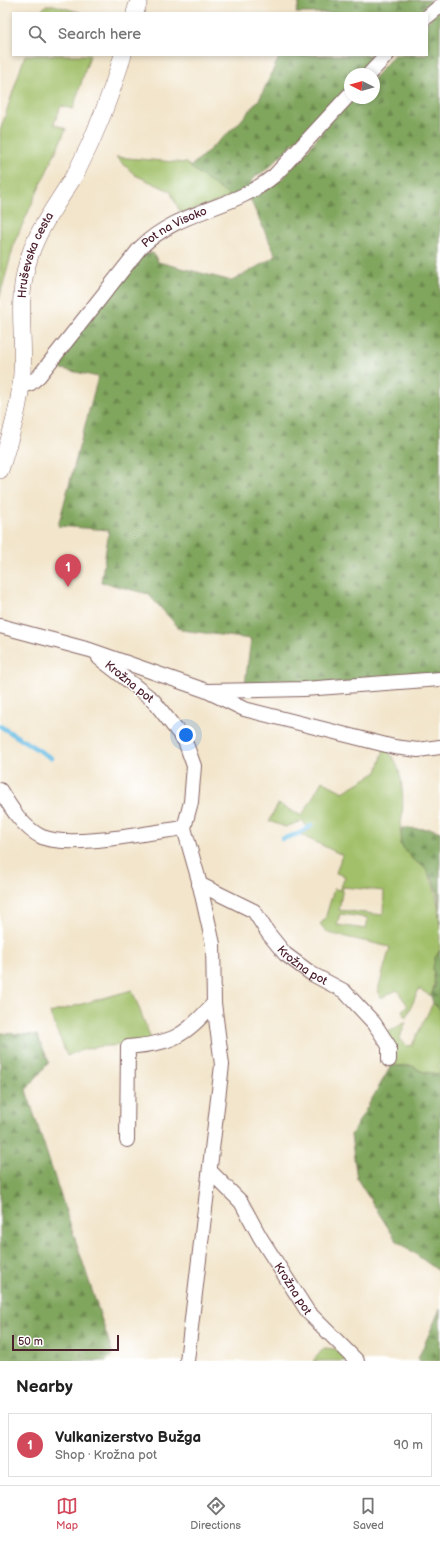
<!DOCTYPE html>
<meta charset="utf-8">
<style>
body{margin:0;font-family:"Balsamiq Sans",sans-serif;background:#f6f6f6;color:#222}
.compass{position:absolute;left:344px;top:68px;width:36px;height:36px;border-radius:50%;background:#fff;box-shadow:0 2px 6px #0003;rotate:275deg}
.scale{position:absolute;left:12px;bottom:10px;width:107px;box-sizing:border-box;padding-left:4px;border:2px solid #4a1f2b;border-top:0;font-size:11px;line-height:14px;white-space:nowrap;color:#4a1f2b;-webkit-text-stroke:3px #fff;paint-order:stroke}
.you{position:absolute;left:186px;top:735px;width:14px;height:14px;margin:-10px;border:3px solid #fff;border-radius:50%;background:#1a73e8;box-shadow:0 0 0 6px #1a73e833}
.badge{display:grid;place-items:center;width:26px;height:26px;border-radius:50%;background:#d1495b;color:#fff;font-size:13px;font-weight:700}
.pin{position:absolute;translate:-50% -33px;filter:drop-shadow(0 1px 2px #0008)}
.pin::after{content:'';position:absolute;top:21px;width:14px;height:12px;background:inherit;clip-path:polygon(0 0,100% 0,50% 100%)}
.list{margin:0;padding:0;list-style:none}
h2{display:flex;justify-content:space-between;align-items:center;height:52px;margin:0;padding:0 16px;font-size:17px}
h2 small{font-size:13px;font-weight:400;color:#767676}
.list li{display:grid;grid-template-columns:26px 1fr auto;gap:12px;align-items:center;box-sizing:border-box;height:64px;margin:0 8px 8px;padding:0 8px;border:1px solid #e0e0e0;border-radius:0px}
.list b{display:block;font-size:15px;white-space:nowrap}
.list p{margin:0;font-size:13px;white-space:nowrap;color:#767676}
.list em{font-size:13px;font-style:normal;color:#767676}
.icon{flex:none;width:22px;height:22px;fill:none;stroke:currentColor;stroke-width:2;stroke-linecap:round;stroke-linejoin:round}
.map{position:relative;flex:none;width:440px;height:1361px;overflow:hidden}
.search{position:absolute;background:#fff;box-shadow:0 2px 6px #0003;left:12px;right:12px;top:12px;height:44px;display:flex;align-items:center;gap:10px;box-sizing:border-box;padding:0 14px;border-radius:0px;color:#767676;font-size:15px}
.sheet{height:124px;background:#fff}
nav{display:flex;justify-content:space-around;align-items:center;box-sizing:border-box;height:56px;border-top:1px solid #e0e0e0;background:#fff;font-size:11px;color:#767676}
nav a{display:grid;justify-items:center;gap:2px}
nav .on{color:#d1495b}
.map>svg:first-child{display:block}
</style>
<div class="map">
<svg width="440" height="1361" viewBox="0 0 440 1361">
<defs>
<pattern id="forest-firs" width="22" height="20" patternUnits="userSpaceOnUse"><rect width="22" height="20" fill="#80a65d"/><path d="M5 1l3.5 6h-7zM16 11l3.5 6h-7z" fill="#6b874d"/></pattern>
</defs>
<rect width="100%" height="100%" fill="#fff"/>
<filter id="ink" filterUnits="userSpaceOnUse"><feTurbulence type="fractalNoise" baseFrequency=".025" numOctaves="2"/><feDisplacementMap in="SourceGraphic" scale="8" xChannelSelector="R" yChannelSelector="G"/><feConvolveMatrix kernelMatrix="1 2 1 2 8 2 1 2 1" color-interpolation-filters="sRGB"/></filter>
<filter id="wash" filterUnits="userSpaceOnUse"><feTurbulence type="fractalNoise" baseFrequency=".012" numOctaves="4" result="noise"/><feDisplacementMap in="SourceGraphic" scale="16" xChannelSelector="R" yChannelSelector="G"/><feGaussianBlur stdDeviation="0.9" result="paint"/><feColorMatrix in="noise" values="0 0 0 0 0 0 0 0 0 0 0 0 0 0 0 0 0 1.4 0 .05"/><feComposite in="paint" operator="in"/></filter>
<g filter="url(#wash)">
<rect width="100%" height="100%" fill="#f2e5cb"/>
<g fill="#a1c069" stroke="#76704a" fill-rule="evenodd">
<path d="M46 5H54L82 13H40Z"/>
<path d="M25 55H90L73 109 61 106 54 124 66 129 15 241 0 296V131Z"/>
<path d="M116 157 186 163 231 197 181 214 170 191 135 175Z"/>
<path d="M384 749C403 759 404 797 402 816 402 821 399 830 401 834 403 841 408 853 413 859 416 863 422 864 425 868 440 890 440 923 440 950 431 965 438 980 431 996L419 989 406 1018 402 1010 408 1006 397 990 381 998 378 990 390 947 328 933 320 924 325 919 334 889 340 890 345 876 336 873 342 855 301 835 309 830 303 821 285 827 269 821 278 804 302 816 322 781 343 792 377 772ZM343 887 384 891 383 915 339 910ZM340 914 368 918 366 929 337 925Z"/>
<path d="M132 990 153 1044C122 1047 95 1042 67 1056L50 1013Z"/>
<path d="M433 1003 440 1010V1074L423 1072 412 1066H391L383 1035 406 1022 399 1039 407 1046 412 1045Z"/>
<path d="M324 1348 336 1349 348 1361H313Z"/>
</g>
<g fill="url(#forest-firs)" stroke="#656244">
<path d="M300 0H432L419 13H296Z"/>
<path d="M440 9V677L296 685 290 681 280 682 276 686 245 684 251 639 181 630 148 594 101 582 109 530 58 526 98 377 53 367 140 255 153 253 158 262 232 281 276 256 250 199 265 191 283 178 307 151 330 121 356 98H374V78L394 55H427V22Z"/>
<path d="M280 55H378L360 74H350V85L323 114 267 169 251 180 253 188 231 197 190 167 238 124 260 98Z"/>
<path d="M402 828 432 829 440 832V924L438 895 433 880 424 867 413 860 400 844Z"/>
<path d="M440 950V1010L433 1003 431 996 435 985 433 968 435 958Z"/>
<path d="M0 1033 37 1035 49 1062 26 1090 113 1354 106 1361H0Z"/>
<path d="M391 1066H412L423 1072 440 1074V1272L396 1240 357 1179 351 1135Z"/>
<path d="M440 1309V1361H417Z"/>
</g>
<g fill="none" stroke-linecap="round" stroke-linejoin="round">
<g stroke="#69bee6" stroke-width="4.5">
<path d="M0 726 51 758"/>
<path d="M282 839 298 834 311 826"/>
</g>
</g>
</g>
<g filter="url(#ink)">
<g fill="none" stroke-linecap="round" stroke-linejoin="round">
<defs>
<g id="minor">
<path d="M427 17 440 6"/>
<path d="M369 74 387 55"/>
<path id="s1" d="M21 387 31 383 39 376 140 248C181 208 232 211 275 175L350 94"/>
<path d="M0 626 90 650 207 691 304 689 440 679"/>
<path d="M209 692 244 709 394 747 418 750 440 747"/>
<path d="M0 790C11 808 23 828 42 837 71 849 151 832 184 828L191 802 194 766 185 741 153 700 99 658"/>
<path d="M184 828 198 877 213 944 214 1003 222 1065 187 1361"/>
<path id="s2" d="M199 884 254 911 268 933 285 954 312 974 344 991 374 1023 389 1046V1060"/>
<path d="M127 1140 128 1047C173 1043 184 1037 214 1003"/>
<path id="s3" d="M210 1171 241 1202 260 1237 308 1312 357 1361"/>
</g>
<g id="tertiary">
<path d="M135 13 139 0"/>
<path id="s4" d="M0 470C10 438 20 407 22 373 25 331 15 298 30 255 40 224 61 199 77 171 96 134 111 95 123 55"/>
</g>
</defs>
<use href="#minor" stroke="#856463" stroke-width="16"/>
<use href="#tertiary" stroke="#856463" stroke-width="18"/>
<use href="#minor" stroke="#fff" stroke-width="14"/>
<use href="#tertiary" stroke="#fff" stroke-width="17"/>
</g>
</g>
<g text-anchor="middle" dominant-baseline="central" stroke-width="3" stroke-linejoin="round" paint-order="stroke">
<g font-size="12" fill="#4a1f2b" stroke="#fff">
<text stroke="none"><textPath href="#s1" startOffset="225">Pot na Visoko</textPath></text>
<text stroke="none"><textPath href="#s4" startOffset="220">Hruševska cesta</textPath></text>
<text transform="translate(129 682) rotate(39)">Krožna pot</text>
<text stroke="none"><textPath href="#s2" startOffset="135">Krožna pot</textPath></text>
<text stroke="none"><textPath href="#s3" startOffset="145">Krožna pot</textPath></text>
</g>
</g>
</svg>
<svg class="compass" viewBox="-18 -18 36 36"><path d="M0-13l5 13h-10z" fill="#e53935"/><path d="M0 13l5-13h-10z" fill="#767676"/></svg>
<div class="scale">50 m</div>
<div class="you"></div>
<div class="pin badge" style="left:68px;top:587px">1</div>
<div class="search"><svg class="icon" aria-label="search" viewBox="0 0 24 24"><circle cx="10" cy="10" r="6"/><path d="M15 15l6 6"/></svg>Search here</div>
</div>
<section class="sheet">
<h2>Nearby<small></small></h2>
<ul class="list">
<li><span class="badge">1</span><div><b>Vulkanizerstvo Bužga</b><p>Shop · Krožna pot</p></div><em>90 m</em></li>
</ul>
</section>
<nav>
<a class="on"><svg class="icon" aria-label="map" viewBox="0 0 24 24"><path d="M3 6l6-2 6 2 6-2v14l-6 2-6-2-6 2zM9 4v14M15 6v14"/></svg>Map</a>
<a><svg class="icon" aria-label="directions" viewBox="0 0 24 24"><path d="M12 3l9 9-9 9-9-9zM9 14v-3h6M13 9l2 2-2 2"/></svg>Directions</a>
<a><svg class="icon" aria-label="saved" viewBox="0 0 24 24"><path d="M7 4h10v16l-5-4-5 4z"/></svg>Saved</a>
</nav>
